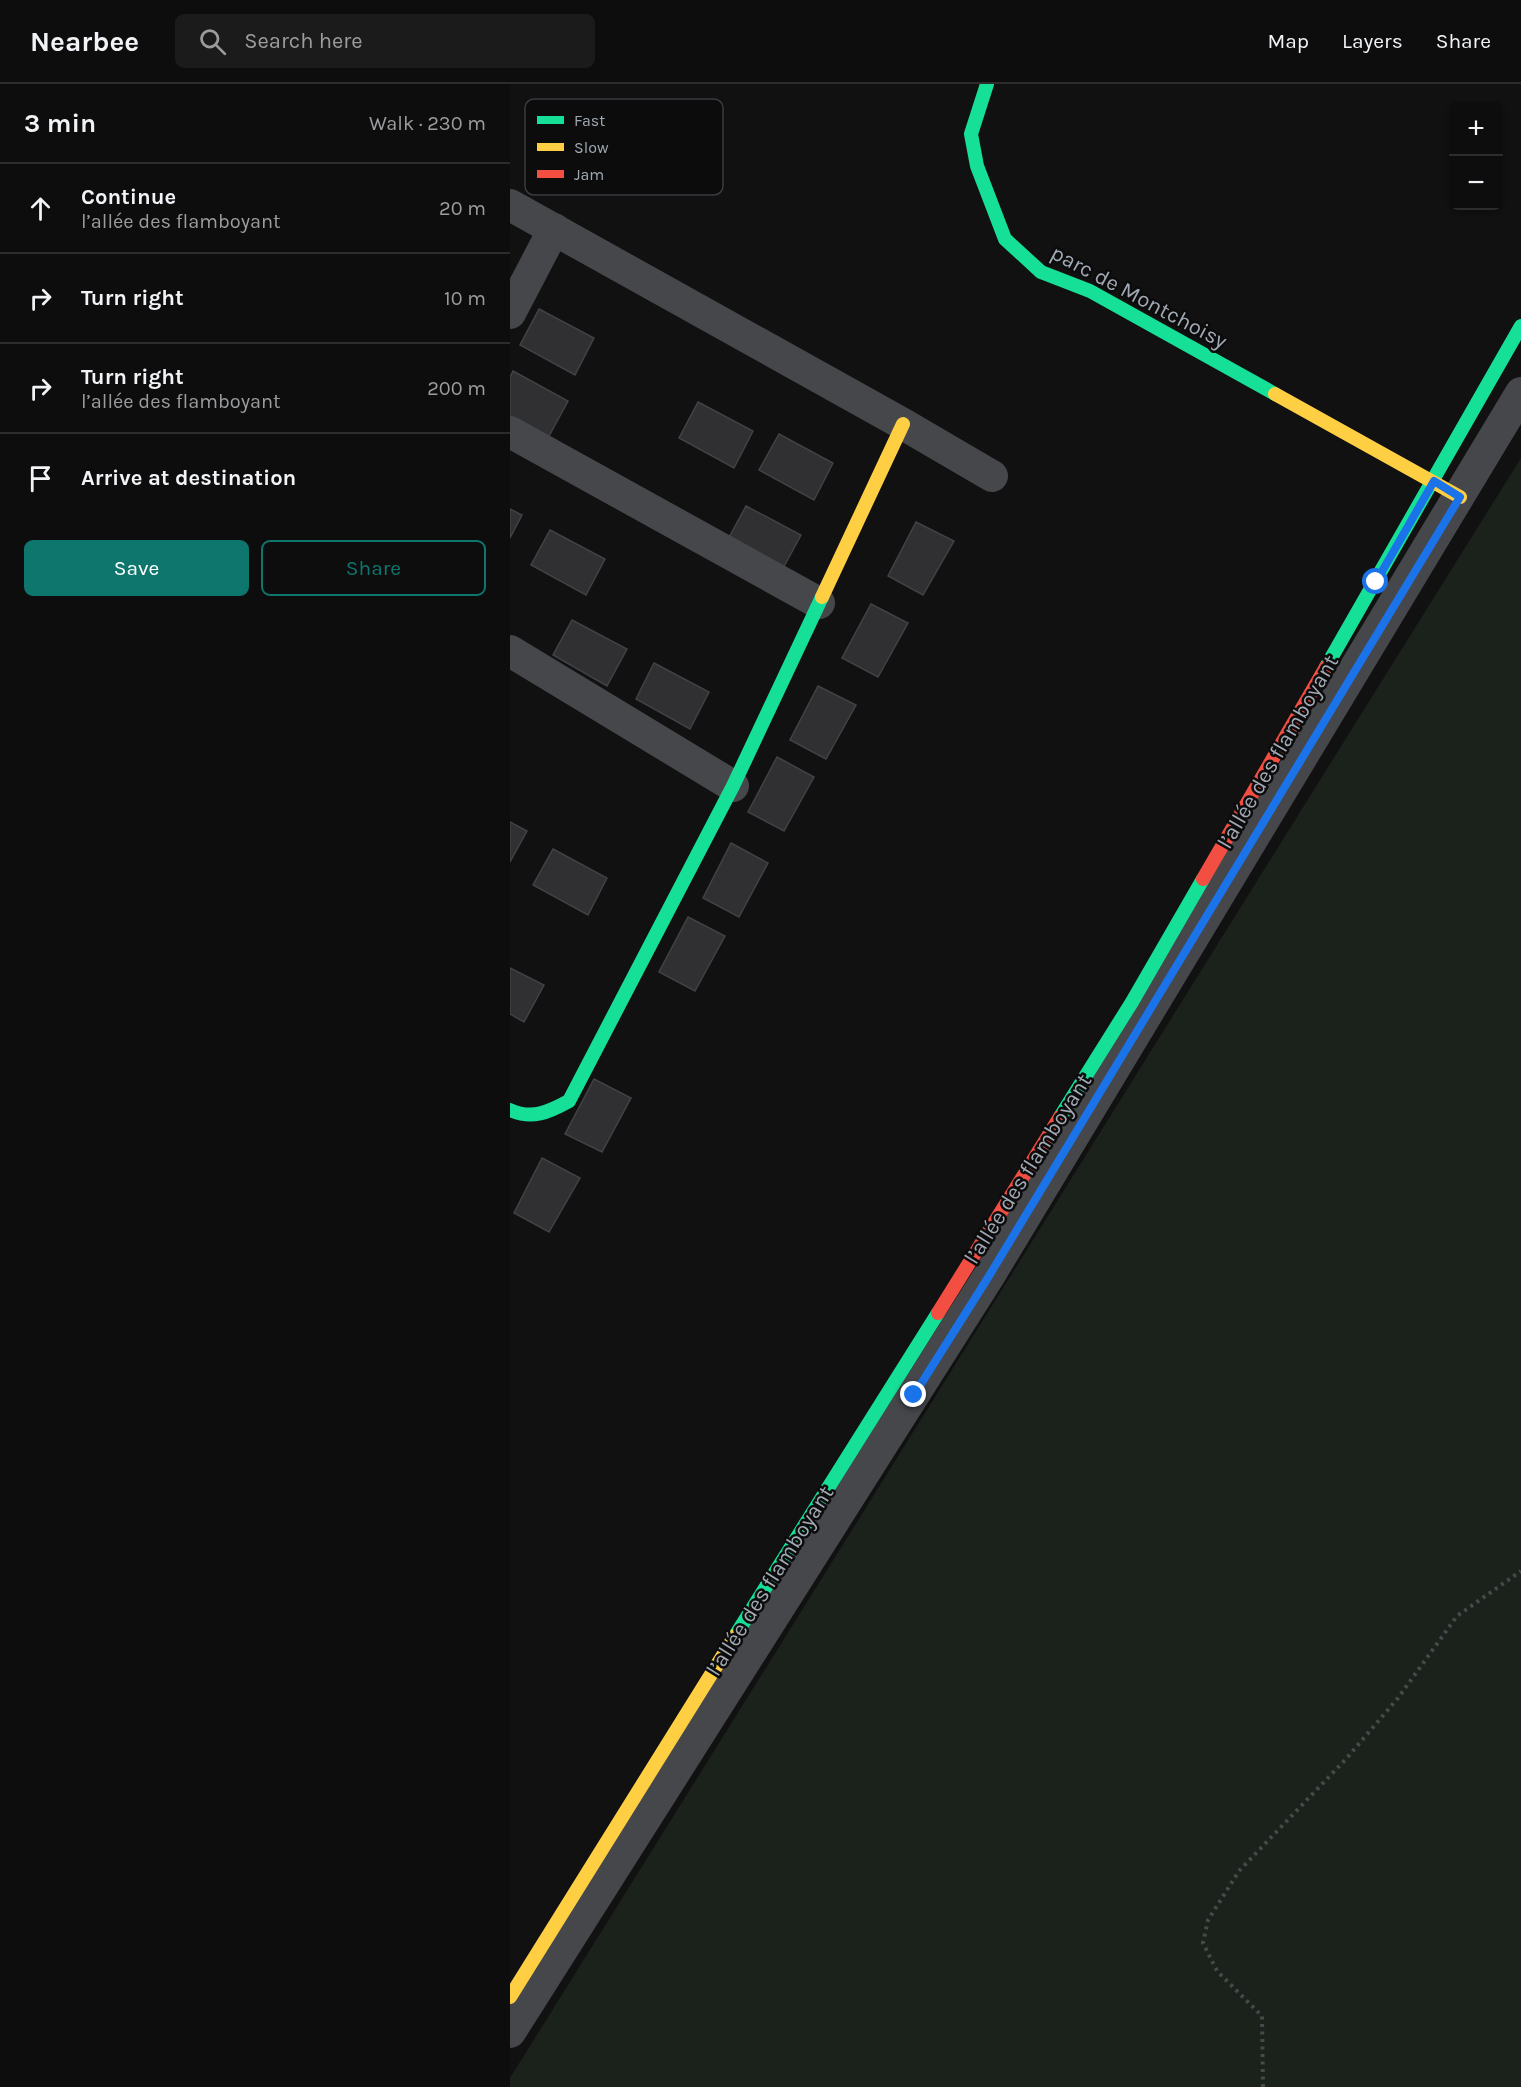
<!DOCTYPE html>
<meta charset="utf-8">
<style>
body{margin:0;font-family:Karla,sans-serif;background:#1b1b1c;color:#f1f3f6}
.controls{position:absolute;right:18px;top:18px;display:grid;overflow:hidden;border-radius:9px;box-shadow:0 2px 4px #0004}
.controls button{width:54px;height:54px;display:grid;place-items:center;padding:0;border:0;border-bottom:2px solid #2d2d2e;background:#0d0d0e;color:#f1f3f6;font:30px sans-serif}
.stop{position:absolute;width:18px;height:18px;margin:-14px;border:4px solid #1a73e8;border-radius:50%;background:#fff}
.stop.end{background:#1a73e8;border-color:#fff;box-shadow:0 2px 6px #0008}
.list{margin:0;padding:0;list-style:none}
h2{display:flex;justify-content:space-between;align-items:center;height:78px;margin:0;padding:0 24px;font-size:26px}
h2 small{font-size:20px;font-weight:400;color:#9a9c9e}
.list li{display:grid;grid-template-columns:39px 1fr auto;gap:18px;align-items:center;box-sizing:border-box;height:90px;padding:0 24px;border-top:2px solid #2d2d2e}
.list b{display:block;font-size:22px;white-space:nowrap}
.list p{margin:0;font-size:20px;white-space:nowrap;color:#9a9c9e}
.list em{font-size:20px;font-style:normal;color:#9a9c9e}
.actions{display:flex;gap:12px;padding:18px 24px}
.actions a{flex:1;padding:14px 0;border:2px solid #0f766e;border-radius:9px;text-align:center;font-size:21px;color:#0f766e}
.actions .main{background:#0f766e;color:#fff}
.icon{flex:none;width:33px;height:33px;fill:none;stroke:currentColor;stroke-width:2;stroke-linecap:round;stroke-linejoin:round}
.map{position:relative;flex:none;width:1011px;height:2003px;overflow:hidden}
header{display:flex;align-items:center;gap:36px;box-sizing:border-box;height:84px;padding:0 30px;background:#0d0d0e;border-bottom:2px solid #2d2d2e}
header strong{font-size:28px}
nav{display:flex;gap:33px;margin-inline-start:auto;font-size:21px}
.search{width:420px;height:54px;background:#1b1b1c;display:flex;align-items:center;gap:15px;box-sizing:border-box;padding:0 21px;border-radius:9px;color:#9a9c9e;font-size:22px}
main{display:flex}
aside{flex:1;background:#0d0d0e}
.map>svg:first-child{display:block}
</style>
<header>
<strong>Nearbee</strong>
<div class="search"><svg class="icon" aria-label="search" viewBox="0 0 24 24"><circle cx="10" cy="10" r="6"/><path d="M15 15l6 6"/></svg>Search here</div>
<nav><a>Map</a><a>Layers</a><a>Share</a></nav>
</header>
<main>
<aside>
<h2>3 min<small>Walk · 230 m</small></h2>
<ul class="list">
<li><svg class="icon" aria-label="ahead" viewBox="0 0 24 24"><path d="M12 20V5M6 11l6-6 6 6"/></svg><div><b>Continue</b><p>l’allée des flamboyant</p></div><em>20 m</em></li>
<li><svg class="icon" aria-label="right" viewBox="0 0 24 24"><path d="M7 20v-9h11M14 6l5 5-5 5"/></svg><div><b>Turn right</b></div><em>10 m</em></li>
<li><svg class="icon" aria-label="right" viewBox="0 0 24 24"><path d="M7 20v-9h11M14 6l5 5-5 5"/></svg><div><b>Turn right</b><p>l’allée des flamboyant</p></div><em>200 m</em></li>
<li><svg class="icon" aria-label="arrive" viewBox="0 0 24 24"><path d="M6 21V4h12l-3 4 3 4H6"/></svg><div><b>Arrive at destination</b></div></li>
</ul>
<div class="actions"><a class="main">Save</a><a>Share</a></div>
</aside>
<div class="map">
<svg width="1011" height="2003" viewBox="0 0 1011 2003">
<rect width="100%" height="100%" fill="#111112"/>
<path fill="#1b221c" d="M1011 374V2003H0V1994Z"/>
<g fill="#303032" stroke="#404246" stroke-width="1.5">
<path d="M29 225 84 254 65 291 10 261Z"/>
<path d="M3 287 58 317 38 354 0 332V293Z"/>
<path d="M188 318 243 347 224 384 169 354Z"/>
<path d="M269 350 323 379 304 416 249 386Z"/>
<path d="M236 422 291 451 271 488 217 457Z"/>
<path d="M0 425 12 431 0 454Z"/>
<path d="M406 438 444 457 413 511 378 492Z"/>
<path d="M40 446 95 475 76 511 21 481Z"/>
<path d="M361 520 398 539 368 593 332 574Z"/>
<path d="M62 536 117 565 97 602 43 571Z"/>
<path d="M144 579 199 608 180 645 126 615Z"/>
<path d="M308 602 346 621 316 675 280 656Z"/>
<path d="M267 673 304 693 274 747 238 728Z"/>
<path d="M0 738 17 747 0 778Z"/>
<path d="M221 759 258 779 229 833 193 814Z"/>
<path d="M43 765 97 794 78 831 23 801Z"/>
<path d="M178 833 215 852 185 907 149 888Z"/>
<path d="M0 884 34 901 14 938 0 930Z"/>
<path d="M84 995 121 1014 92 1068 55 1050Z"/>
<path d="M32 1074 70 1094 39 1148 4 1129Z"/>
</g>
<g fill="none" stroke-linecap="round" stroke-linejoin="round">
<path stroke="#47494d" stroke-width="4" stroke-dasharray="3 4.5" stroke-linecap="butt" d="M753 2003 752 1932 707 1887 693 1859 698 1836 729 1787 836 1675 888 1614 947 1532 1011 1487"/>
<g stroke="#46474b" stroke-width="32">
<path d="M0 121 393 340 482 392"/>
<path d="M0 229 44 145"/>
<path d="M0 348 309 519"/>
<path d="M0 567 223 702"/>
<path d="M0 1948 479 1192 1011 309"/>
</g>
<g stroke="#16e098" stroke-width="14">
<path d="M477 0 461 50 467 82 495 155 531 188 580 207 765 310"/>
<path d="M816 583 1011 242"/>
<path d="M0 1026C22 1036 39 1028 59 1017L223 702 312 513"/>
<path d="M550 1033 622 918 693 795"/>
<path d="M225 1552 428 1229"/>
</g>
<g stroke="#ffcf43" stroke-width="14">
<path d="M765 310 950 413"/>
<path d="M312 513 393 340"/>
<path d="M0 1913 225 1552"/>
</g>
<g stroke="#f24e42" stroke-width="14">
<path d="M693 795 816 583"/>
<path d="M428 1229 550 1033"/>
</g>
</g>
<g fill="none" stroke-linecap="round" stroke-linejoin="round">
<path stroke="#1a73e8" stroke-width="8" d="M404 1311 479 1192 950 413 924 397 866 498"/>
</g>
<g text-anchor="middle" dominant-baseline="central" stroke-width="5" stroke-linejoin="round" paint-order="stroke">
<g font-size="22" fill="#a1a9b4" stroke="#0c0c0d">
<text transform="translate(629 213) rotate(28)">parc de Montchoisy</text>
<text transform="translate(768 668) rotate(-60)">l’allée des flamboyant</text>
<text transform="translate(518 1085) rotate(-58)">l’allée des flamboyant</text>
<text transform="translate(260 1497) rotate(-58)">l’allée des flamboyant</text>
</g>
</g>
<rect x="15" y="15" width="198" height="96" rx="9" fill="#0c0c0d" stroke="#393b3f" stroke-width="1.5"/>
<rect x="27" y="32" width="27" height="8" fill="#16e098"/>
<rect x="27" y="59" width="27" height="8" fill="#ffcf43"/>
<rect x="27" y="86" width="27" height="8" fill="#f24e42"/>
<g font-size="16" fill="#a1a9b4">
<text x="64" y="42">Fast</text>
<text x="64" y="69">Slow</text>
<text x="64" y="96">Jam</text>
</g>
</svg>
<div class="controls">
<button>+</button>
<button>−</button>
</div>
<div class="stop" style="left:866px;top:498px"></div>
<div class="stop end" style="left:404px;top:1311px"></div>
</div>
</main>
